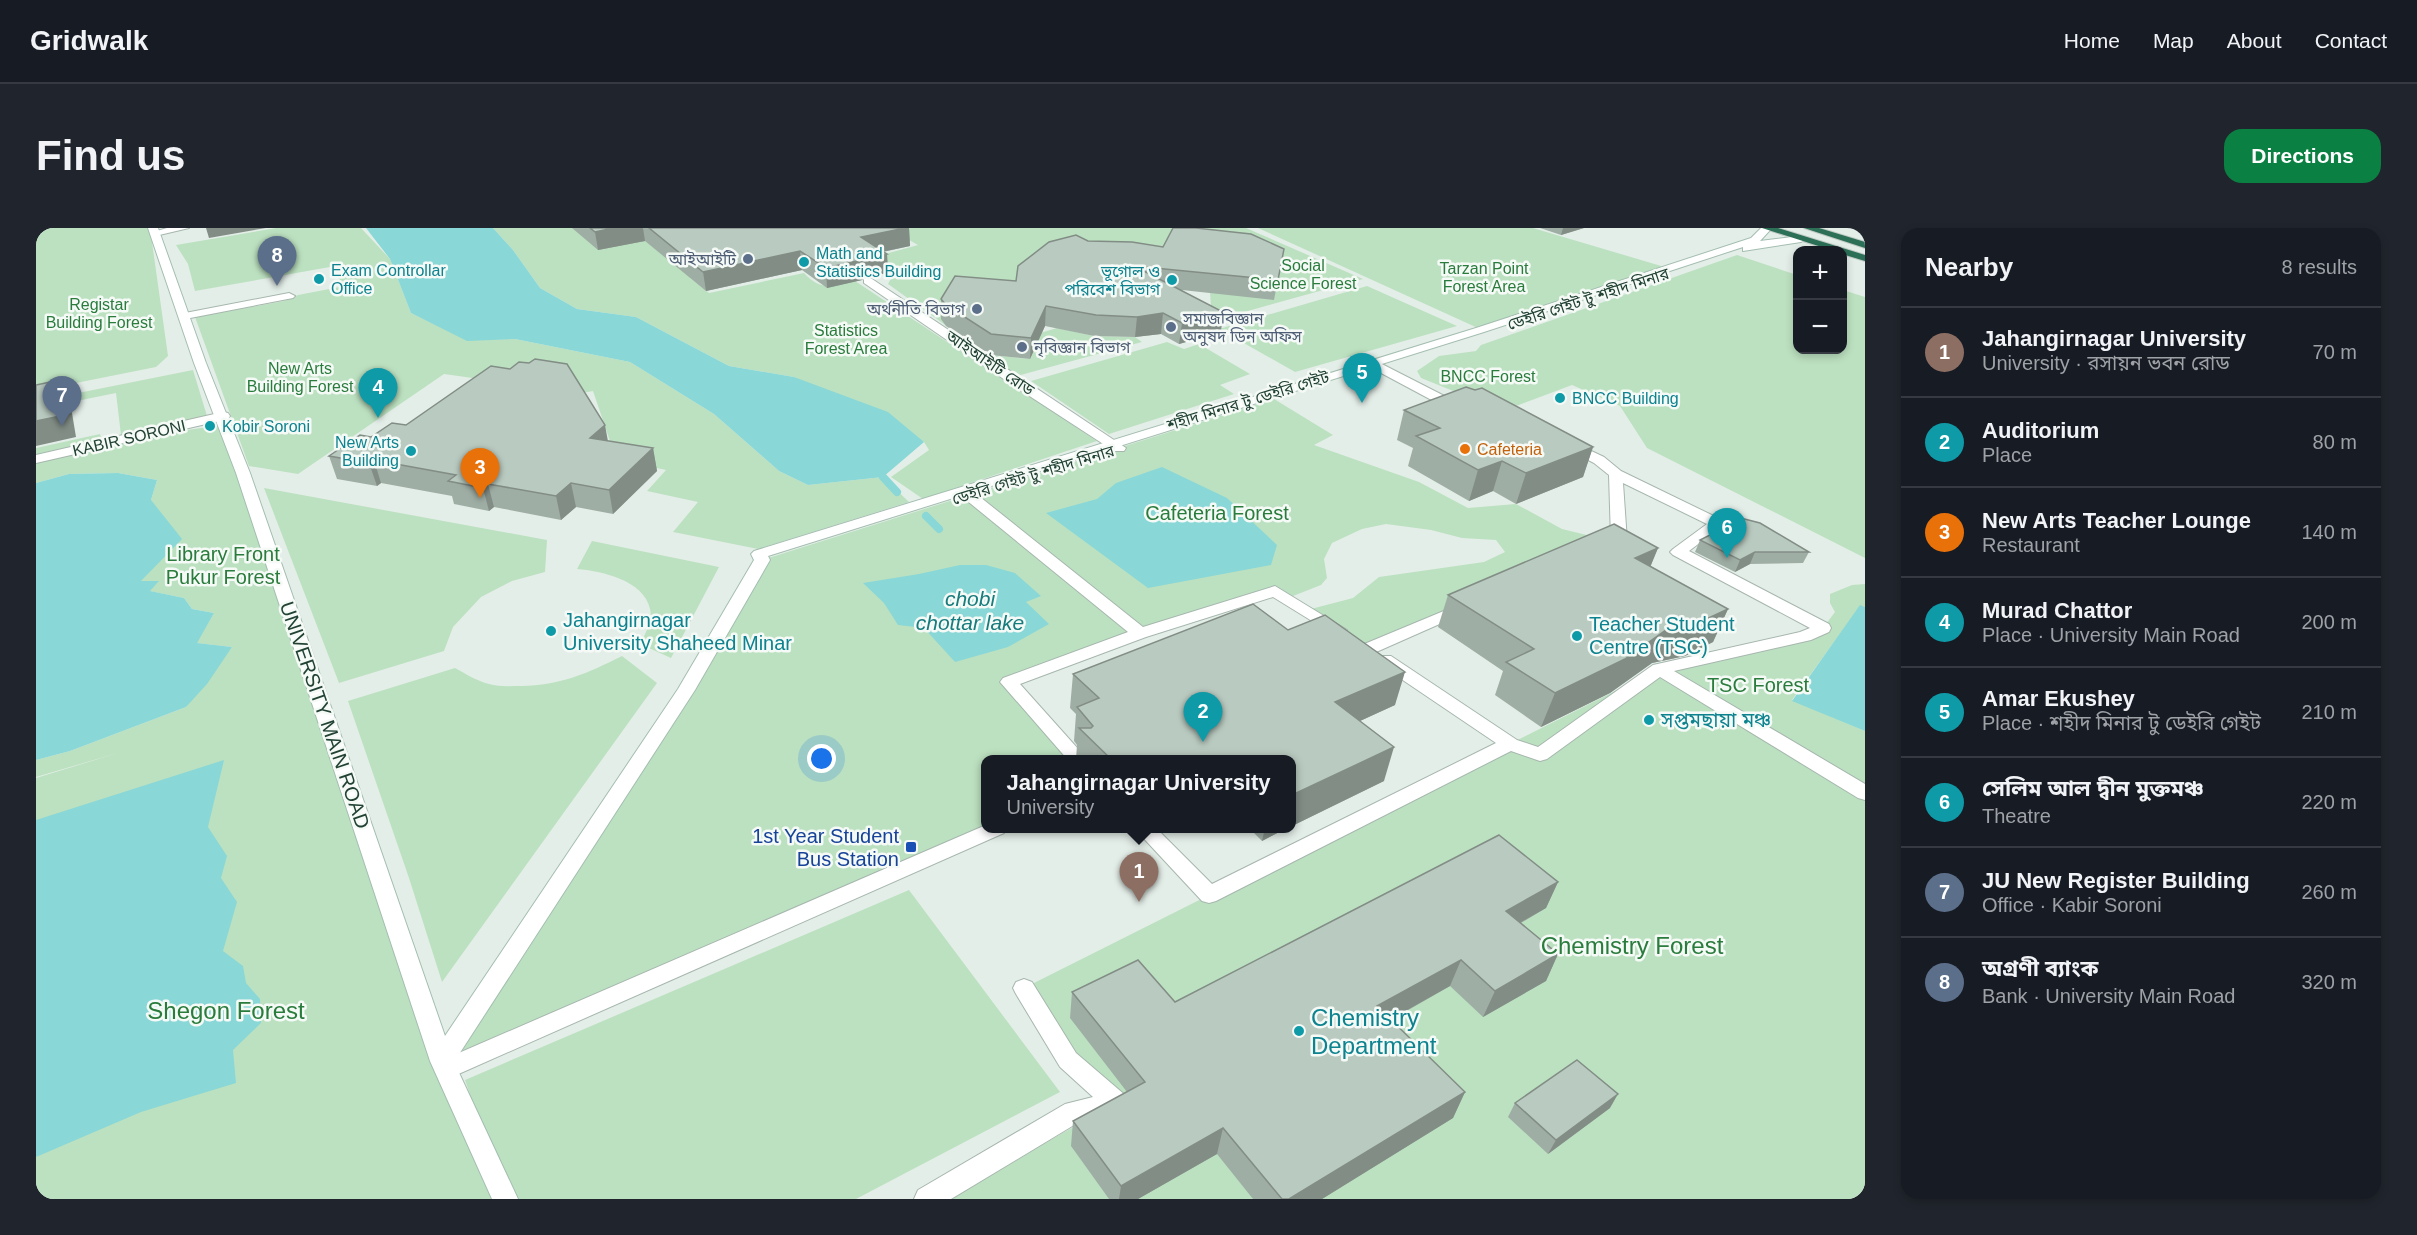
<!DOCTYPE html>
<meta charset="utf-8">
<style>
body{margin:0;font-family:Arial,"Noto Sans Bengali",sans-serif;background:#20242c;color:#f1f3f6}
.controls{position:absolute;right:18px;top:18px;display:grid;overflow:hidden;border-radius:12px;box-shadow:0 3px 9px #0003}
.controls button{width:54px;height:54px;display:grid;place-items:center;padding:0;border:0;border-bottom:2px solid #363941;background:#171b24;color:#f1f3f6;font:30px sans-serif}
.you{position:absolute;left:786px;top:531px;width:21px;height:21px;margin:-15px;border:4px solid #fff;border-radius:50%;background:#1a73e8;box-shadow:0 0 0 9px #1a73e833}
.badge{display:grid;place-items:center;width:39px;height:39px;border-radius:50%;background:#0b8043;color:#fff;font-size:20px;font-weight:700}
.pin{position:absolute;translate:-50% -50px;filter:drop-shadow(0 2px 3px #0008)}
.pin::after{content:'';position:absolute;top:32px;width:21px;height:18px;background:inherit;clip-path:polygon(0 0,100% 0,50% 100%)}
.popup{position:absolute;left:945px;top:527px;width:315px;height:78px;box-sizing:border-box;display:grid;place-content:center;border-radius:12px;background:#171b24;filter:drop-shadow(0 2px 4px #0005);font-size:20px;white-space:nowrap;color:#9ea1a6}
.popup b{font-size:22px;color:#f1f3f6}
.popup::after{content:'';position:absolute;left:50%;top:100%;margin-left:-12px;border:12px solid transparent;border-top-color:#171b24}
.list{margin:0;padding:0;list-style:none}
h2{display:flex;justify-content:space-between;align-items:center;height:78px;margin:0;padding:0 24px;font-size:26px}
h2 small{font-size:20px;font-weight:400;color:#9ea1a6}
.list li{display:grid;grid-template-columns:39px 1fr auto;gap:18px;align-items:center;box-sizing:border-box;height:90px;padding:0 24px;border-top:2px solid #363941}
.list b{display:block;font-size:22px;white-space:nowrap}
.list p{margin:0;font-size:20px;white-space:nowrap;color:#9ea1a6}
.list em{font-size:20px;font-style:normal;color:#9ea1a6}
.map{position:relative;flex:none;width:1829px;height:971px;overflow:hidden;border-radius:18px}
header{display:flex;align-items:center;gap:36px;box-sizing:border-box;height:84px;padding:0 30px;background:#171b24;border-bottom:2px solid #363941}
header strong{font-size:28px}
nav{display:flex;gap:33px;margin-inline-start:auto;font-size:21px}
.intro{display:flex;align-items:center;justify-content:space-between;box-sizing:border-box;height:144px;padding:0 36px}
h1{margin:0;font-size:42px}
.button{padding:15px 27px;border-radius:18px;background:#0b8043;color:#fff;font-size:21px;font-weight:700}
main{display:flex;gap:36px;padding:0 36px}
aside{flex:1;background:#171b24;border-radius:18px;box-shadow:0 3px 9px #0003}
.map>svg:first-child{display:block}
</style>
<header>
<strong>Gridwalk</strong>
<nav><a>Home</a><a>Map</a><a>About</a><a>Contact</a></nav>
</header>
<div class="intro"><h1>Find us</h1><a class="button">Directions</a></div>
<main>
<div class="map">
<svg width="1829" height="971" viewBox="0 0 1829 971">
<rect width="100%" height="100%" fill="#e4eee8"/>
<g fill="#bce1c0">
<path d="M0 0H114L132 128 120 139 0 163Z"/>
<path d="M240 0H325L354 31 375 85 431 112 479 111 594 134 678 186 743 243 772 257 847 249 873 274 722 321 637 304 662 274 611 263 630 242 578 231 577 222 557 163 519 170 479 156 408 146 262 246 213 238 159 89 248 73 262 67 309 58 294 39 159 63 152 36 140 17Z"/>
<path d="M457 0H743L654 50 673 65 768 45C786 64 796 58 819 53L1061 213 887 271 855 249 893 222 888 214 758 149 693 138 600 89 541 81 504 60 477 22Z"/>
<path d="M852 0H1210L1327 51 1176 93 1174 64 1246 42 1212 25 912 99 852 56 859 43 838 29 882 17Z"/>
<path d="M1222 0H1497L1632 40 1444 101Z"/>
<path d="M1701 27 1761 47 1762 122H1806L1807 62 1829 69V330L1611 220 1584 178 1536 157 1467 183 1385 150 1381 143 1403 128 1440 123 1445 117Z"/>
<path d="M1331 58 1421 98 1259 144 1183 101Z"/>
<path d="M1021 100 1058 108 1099 109 1106 114 974 150 925 116 952 109 943 126 994 131 1002 114 994 108Z"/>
<path d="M1131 114 1148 121 1163 116 1214 146 1184 157 1198 166 1073 206 995 153Z"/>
<path d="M157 142 171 188 85 207 80 165 1 181 27 168Z"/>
<path d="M1238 171 1297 207 1278 217 1383 254 1432 280 1480 276 1526 301 1559 309 1493 351 1326 417 1271 382 1317 370 1343 349 1448 334 1469 324 1460 312 1426 310 1395 302 1350 296 1326 301 1296 315 1288 331 1291 350 1285 357 1252 370 1239 363 973 454 1043 531 950 532V600L406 833 469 970 429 852 873 662 1024 864 820 971H0V550L85 524 0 549V532L34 523 150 479 196 419 160 415 178 385 156 381 148 370 113 363 122 354 105 353 115 272 121 252 82 245 33 246 0 255V232L86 211 187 197 406 832 726 332Z"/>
<path d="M64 206 66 213 0 229V220Z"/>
<path d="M228 260 511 312 509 344 476 353 445 369 417 399 408 423 303 455Z"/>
<path d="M556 313 683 339 635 430 604 416C609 407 617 392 614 381 608 352 565 343 541 341Z"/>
<path d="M1829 356V379L1824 378 1756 472 1829 503V971H910L1080 875 988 760 1623 441 1787 400 1799 384 1794 375V366L1816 357Z"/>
<path d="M586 428 621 455 406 754 373 650 312 473 419 440C430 446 441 453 453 456 463 459 474 458 485 458 525 457 550 446 586 428Z"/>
</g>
<g fill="#89d7d7">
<path d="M330 0H457L477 22 504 60 541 81 600 89 693 138 758 149 852 184 888 214 847 249 772 257 743 243 678 186 594 134 479 111 431 113 375 85 354 31Z"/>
<path d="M1126 239 1191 270 1241 317 1235 337 1112 360 1010 285 1061 271 1080 255Z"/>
<path d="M82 245 121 252 115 272 146 311 105 353H123L114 363 148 370 156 381 178 385 161 415 196 419 171 456 150 479 34 523 0 532V255L33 246Z"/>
<path d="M924 337H950L979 345 1005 368 990 374 1013 396 972 419 919 434 888 400 862 397 848 375 827 355 883 346Z"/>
<path d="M1824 377 1829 379V503L1756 473Z"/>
<path d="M188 532 172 599 191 628 185 650 201 674 187 723 207 738 210 755 224 771 225 795 197 822 200 855 105 884 0 929V592Z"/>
</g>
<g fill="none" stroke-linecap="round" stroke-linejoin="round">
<g stroke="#89d7d7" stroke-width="8">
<path d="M847 249 861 264"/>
<path d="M890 288 903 301"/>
</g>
<defs>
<g id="street">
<path d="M131 0H153L119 8 114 5Z"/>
<path d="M832 50 836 51 1090 220 1088 223H1078L972 154 828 55V51Z"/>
<path d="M253 65 259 68 257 70 149 91 143 88 149 85Z"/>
<path d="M1336 131 1428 178 1429 181 1423 185 1418 184 1332 138 1330 135Z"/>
<path d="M187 184 192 185 194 188 192 191 0 235V227Z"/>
<path d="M1532 212 1568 229 1585 243 1686 292 1688 295 1686 298 1653 323 1793 396 1795 400 1793 404 1775 412 1638 443 1829 556V572L1822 570 1624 449 1511 531 1504 533 1475 523 1180 673 1173 675 1166 673 1098 600H1120L1176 656 1460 515 1343 436 1340 432 1343 428H1355L1481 512 1502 519 1617 437 1764 404 1774 400 1637 327 1634 324 1637 321 1671 296 1587 255 1591 313 1578 320H1568L1565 317 1575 311 1573 247 1558 235 1527 219 1525 216Z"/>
<path d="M929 260 934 261 1107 399 1239 358 1311 402 1303 407 1297 406 1237 369 1110 409 984 456 1052 532H1032L964 454 967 450 1092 404 924 267 922 264Z"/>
<path d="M1427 375 1435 380 1433 383 1338 425H1326L1324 421 1326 417Z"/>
<path d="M950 597V600H971L968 605 418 848 410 851 402 848 398 841 402 834Z"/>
<path d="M988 751 996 754 1040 825 1089 867 1092 875 1089 883 1043 894 915 971H878L882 962 1029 876 1057 869 1024 839 980 766 977 760 980 754Z"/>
</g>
<path id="secondary" d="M112 0H122L170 135 214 245 409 808 642 461 718 332 715 326 718 323 1440 100 1715 10 1725 0H1736L1724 13 1765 8 1770 11 1765 14 1707 23V19L1448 104 732 328 734 332 659 462 418 834 482 971H456L394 833 200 245 158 135Z"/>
<g id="highway">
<path d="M1726 0H1742L1829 27V33L1806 26V22H1795Z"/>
<path d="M1768 0H1783L1829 14V20Z"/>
</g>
</defs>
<use href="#street" stroke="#a6b7ae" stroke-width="2"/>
<use href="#secondary" stroke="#a4beb1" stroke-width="2"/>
<use href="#highway" stroke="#c1cac6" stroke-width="2"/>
<use href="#street" fill="#fff" fill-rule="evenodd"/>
<use href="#secondary" fill="#fff" fill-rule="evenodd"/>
<use href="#highway" fill="#2b7057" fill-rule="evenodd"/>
</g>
<g fill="#9faea5">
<path d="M536 0H873L874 18 847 24 851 26 852 45 831 48 826 52 791 60 766 42 670 63 609 13 562 22Z"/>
<path d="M1504 0H1548L1525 7Z"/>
<path d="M1052 13 1127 19 1248 21 1238 72 1146 62 1185 104 1143 116 1125 106 1099 109 1058 108 1009 98 994 131 954 127 910 98 905 91V71L980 53Z"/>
<path d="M1368 182 1557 219 1547 249 1480 276 1457 263 1433 273 1372 238 1377 220 1361 212Z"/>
<path d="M370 197 572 213 617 220 621 243 577 286 540 279 525 292 458 279 453 283 418 276 416 268 345 255 341 258 301 251 293 228 335 209Z"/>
<path d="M1684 295 1773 324 1767 335 1714 336 1699 344 1659 324 1664 312 1679 304Z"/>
<path d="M1622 320 1614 338 1692 381 1677 414 1649 428 1616 435 1574 465 1505 499 1459 467 1467 443 1402 399 1412 367Z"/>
<path d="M1252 402 1359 477 1324 493 1348 553 1256 598V531H1040L1041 517 1038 513 1040 486 1034 480 1037 446Z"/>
<path d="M1213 600H1251L1226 613Z"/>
<path d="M1522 654 1510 680 1485 695 1522 726 1510 753 1447 789 1414 758 1355 792 1429 864 1417 890 1286 971H1217L1181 926 1102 971H1073L1035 918 1037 893 1091 864 1034 790 1036 764 1139 774Z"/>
<path d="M1479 875 1574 880 1512 926 1472 889Z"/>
</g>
<g fill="#828d86">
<path d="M170 0H230L173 10Z"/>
<path d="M577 0H607L609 13 562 22 559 4Z"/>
<path d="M869 0H873L874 18 826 28 825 9Z"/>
<path d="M1527 0H1548L1525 7Z"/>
<path d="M764 23 766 42 670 63 667 44Z"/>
<path d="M851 26 852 45 831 48 826 52 791 60 790 40 831 29Z"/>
<path d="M1010 78 1009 98 994 131 995 110Z"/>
<path d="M1187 84 1185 104 1143 116 1146 95Z"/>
<path d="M1127 85 1125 106 1099 109 1101 89Z"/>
<path d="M24 152 34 173 40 209 0 218V193Z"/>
<path d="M569 197 573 219 554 210Z"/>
<path d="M1557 219 1547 249 1480 276 1490 245Z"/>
<path d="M617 220 621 243 577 286 573 262Z"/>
<path d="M338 232 345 255 341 258 333 235Z"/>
<path d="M1466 233 1457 263 1433 273 1442 242Z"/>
<path d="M535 255 540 279 525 292 520 268Z"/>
<path d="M452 256 458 279 453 283 447 260Z"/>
<path d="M1622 320 1609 352 1599 330Z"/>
<path d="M1719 324 1714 336 1699 344 1704 332Z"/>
<path d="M1692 381 1677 414 1649 428 1616 435 1574 465 1505 499 1519 465 1630 402Z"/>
<path d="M1369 444 1359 477 1291 508 1299 474Z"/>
<path d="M1358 519 1348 553 1256 598V567Z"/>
<path d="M1229 600H1251L1226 613Z"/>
<path d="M1522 654 1510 680 1459 709 1470 683Z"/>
<path d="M1522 726 1510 753 1447 789 1459 763Z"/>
<path d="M1425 732 1414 758 1332 804 1341 778Z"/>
<path d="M1429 864 1417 890 1286 971H1253Z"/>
<path d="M1582 866 1574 880 1512 926 1520 912Z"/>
<path d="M1187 900 1181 926 1102 971H1083L1085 958Z"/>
</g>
<g fill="#b9cac0" stroke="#828d86" stroke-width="1.5">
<path d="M554 0H577L559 4Z"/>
<path d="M613 0H869L825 9 851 26 831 29 825 32 790 40 764 23 667 44Z"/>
<path d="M1137 0H1160L1215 6 1248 21 1242 52 1098 38 1187 84 1146 95 1127 85 1101 89 1060 87 1010 78 995 110 955 106 910 77 905 71 919 48 980 53 982 38 1013 14 1040 7 1052 13 1096 14 1127 19Z"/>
<path d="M499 131 531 136 569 197 554 210 617 220 573 262 535 255 520 268 452 256 447 260 412 253 420 247 338 232 333 235 293 228 324 207 335 209 356 195 370 197 455 138 474 141 483 134 493 135Z"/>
<path d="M24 152 29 187 0 193V157Z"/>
<path d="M1430 159 1439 162 1446 160 1557 219 1490 245 1466 233 1442 242 1380 208 1404 200 1368 182Z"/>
<path d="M1693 287 1724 295 1773 324H1719L1704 332 1664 312 1682 303 1684 295Z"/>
<path d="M1578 296 1622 320 1599 330 1692 381 1664 394 1630 402 1589 431 1519 465 1470 434 1498 421 1412 367Z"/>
<path d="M1217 376 1252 402 1289 387 1369 444 1299 474 1358 519 1256 567V531H1181L1179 529 1174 531H1075L1043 500H1055L1057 498 1041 479 1063 470 1037 446Z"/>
<path d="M1463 607 1522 654 1470 683 1522 726 1459 763 1425 732 1341 778 1429 864 1253 971H1246L1187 900 1085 958 1037 893 1109 854 1036 764 1102 732 1139 774Z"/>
<path d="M1541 832 1582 866 1520 912 1479 875Z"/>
</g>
<g fill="#5c6f8a" stroke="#f5faf7" stroke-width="2">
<circle cx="712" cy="31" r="6"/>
<circle cx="941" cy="81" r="6"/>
<circle cx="1135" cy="99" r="6"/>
<circle cx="986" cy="119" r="6"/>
</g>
<g fill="#0f9aa8" stroke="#f5faf7" stroke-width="2">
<circle cx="768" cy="34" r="6"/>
<circle cx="283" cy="51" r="6"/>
<circle cx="1136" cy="52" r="6"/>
<circle cx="1524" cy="170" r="6"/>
<circle cx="174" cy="198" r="6"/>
<circle cx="375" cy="223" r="6"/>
<circle cx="515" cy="403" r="6"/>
<circle cx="1541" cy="408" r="6"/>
<circle cx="1613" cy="492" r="6"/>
<circle cx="1263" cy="803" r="6"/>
</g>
<circle fill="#e8710a" stroke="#f5faf7" stroke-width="2" cx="1429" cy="221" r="6"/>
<rect fill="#1a4fb4" stroke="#f5faf7" stroke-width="2" x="869" y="613" width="12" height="12" rx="3"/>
<g text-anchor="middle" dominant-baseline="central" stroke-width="5" stroke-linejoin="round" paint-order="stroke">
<g font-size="16" fill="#0d838f" stroke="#f5faf7" text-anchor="start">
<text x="780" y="25">Math and<tspan x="780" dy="18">Statistics Building</tspan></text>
<text x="295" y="42">Exam Controllar<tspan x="295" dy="18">Office</tspan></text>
<text x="1124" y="43" text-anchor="end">ভূগোল ও<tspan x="1124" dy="18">পরিবেশ বিভাগ</tspan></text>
<text x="1536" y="170">BNCC Building</text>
<text x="186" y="198">Kobir Soroni</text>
<text x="363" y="214" text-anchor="end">New Arts<tspan x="363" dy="18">Building</tspan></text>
</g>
<g font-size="16" fill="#4e5e75" stroke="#f5faf7" text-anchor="end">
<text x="700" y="31">আইআইটি</text>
<text x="929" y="81">অর্থনীতি বিভাগ</text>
<text x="1147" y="90" text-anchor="start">সমাজবিজ্ঞান<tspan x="1147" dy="18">অনুষদ ডিন অফিস</tspan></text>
<text x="998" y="119" text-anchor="start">নৃবিজ্ঞান বিভাগ</text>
</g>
<g font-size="16" fill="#297c3c" stroke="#f5faf7">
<text x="1267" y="37">Social<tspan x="1267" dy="18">Science Forest</tspan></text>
<text x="1448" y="40">Tarzan Point<tspan x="1448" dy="18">Forest Area</tspan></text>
<text x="63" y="76">Registar<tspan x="63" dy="18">Building Forest</tspan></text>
<text x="810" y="102">Statistics<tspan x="810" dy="18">Forest Area</tspan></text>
<text x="264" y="140">New Arts<tspan x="264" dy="18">Building Forest</tspan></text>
<text x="1452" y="148">BNCC Forest</text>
</g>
<g font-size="16" fill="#224234" stroke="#f5faf7">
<text transform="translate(1552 71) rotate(-18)">ডেইরি গেইট টু শহীদ মিনার</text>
<text transform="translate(954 135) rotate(34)">আইআইটি রোড</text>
<text transform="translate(1212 173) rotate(-17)">শহীদ মিনার টু ডেইরি গেইট</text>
<text transform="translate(93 210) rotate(-13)">KABIR SORONI</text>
<text transform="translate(997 247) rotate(-17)">ডেইরি গেইট টু শহীদ মিনার</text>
</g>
<g font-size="16" fill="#c56008" stroke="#f5faf7" text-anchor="start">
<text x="1441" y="221">Cafeteria</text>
</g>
<g font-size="20" fill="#297c3c" stroke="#f5faf7">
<text x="1181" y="285">Cafeteria Forest</text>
<text x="187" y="326">Library Front<tspan x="187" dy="23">Pukur Forest</tspan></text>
<text x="1722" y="457">TSC Forest</text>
</g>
<g font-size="20" fill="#0d838f" stroke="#f5faf7" text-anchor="start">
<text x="527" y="392">Jahangirnagar<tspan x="527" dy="23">University Shaheed Minar</tspan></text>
<text x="1553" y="396">Teacher Student<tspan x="1553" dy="23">Centre (TSC)</tspan></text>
<text x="1625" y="492">সপ্তমছায়া মঞ্চ</text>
</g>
<g font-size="20" fill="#224234" stroke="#f5faf7">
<text transform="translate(289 487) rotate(71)">UNIVERSITY MAIN ROAD</text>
</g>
<g font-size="20" fill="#164399" stroke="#f5faf7" text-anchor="end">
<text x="863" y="608">1st Year Student<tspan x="863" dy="23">Bus Station</tspan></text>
</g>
<g font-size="21" font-style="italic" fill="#177c7d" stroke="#f5faf7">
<text x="934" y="370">chobi<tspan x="934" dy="24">chottar lake</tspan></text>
</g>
<g font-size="24" fill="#297c3c" stroke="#f5faf7">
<text x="1596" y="717">Chemistry Forest</text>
<text x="190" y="782">Shegon Forest</text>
</g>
<g font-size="24" fill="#0d838f" stroke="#f5faf7" text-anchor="start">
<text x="1275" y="789">Chemistry<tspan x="1275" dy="28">Department</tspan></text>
</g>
</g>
</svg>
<div class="controls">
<button>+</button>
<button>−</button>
</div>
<div class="you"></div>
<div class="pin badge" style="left:1103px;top:674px;background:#8d6e63">1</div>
<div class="popup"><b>Jahangirnagar University</b>University</div>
<div class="pin badge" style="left:1167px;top:514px;background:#0f9aa8">2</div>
<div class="pin badge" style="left:444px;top:270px;background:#e8710a">3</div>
<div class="pin badge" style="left:342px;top:190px;background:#0f9aa8">4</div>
<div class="pin badge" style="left:1326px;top:175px;background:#0f9aa8">5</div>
<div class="pin badge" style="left:1691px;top:330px;background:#0f9aa8">6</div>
<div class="pin badge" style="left:26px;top:198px;background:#5c6f8a">7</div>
<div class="pin badge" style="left:241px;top:58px;background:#5c6f8a">8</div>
</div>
<aside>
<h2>Nearby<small>8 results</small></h2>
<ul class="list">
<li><span class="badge" style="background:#8d6e63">1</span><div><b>Jahangirnagar University</b><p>University · রসায়ন ভবন রোড</p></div><em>70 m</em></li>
<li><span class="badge" style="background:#0f9aa8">2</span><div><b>Auditorium</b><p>Place</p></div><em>80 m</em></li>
<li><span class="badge" style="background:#e8710a">3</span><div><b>New Arts Teacher Lounge</b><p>Restaurant</p></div><em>140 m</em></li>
<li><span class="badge" style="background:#0f9aa8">4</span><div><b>Murad Chattor</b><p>Place · University Main Road</p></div><em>200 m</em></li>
<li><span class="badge" style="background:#0f9aa8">5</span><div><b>Amar Ekushey</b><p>Place · শহীদ মিনার টু ডেইরি গেইট</p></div><em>210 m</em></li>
<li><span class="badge" style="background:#0f9aa8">6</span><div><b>সেলিম আল দ্বীন মুক্তমঞ্চ</b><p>Theatre</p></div><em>220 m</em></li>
<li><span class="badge" style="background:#5c6f8a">7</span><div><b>JU New Register Building</b><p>Office · Kabir Soroni</p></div><em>260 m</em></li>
<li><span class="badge" style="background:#5c6f8a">8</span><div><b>অগ্রণী ব্যাংক</b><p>Bank · University Main Road</p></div><em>320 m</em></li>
</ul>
</aside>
</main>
